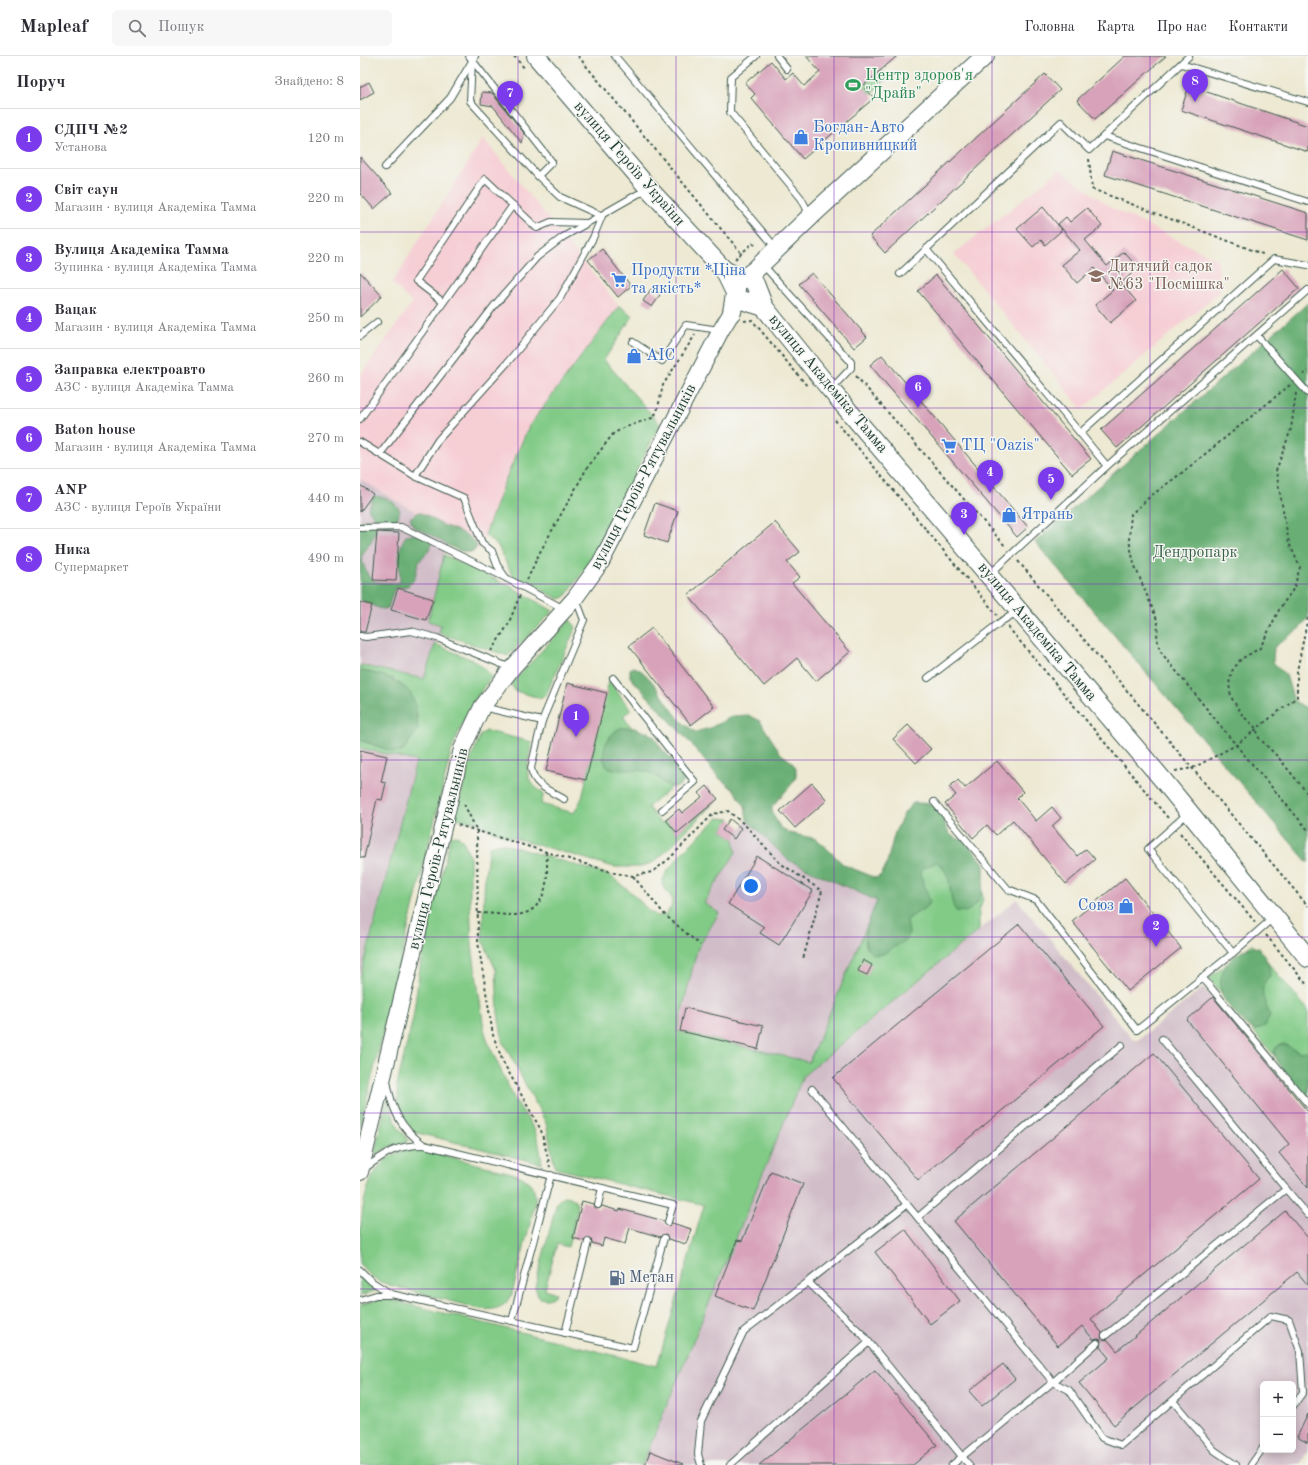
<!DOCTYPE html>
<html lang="uk">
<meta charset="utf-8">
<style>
body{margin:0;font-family:"Old Standard TT",serif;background:#f7f7f7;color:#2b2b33}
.controls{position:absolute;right:12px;bottom:12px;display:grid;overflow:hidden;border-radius:6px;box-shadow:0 2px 10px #0003}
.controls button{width:36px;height:36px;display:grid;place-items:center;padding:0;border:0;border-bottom:1px solid #e1e1e2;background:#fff;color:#2b2b33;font:20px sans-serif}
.you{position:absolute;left:391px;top:830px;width:14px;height:14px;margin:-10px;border:3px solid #fff;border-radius:50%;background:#1a73e8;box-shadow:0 0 0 6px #1a73e833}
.badge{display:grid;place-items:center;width:26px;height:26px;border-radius:50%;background:#7c3aed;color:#fff;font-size:13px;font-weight:700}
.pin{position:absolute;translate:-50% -33px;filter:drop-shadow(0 1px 2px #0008)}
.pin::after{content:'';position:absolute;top:21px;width:14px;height:12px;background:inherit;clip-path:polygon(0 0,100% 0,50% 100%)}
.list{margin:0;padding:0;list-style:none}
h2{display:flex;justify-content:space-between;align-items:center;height:52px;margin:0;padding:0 16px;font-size:17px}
h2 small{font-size:13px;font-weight:400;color:#7c7c81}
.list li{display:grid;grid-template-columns:26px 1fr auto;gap:12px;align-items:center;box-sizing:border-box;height:60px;padding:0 16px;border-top:1px solid #e1e1e2}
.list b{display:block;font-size:15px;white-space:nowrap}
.list p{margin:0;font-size:13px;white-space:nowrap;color:#7c7c81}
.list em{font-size:13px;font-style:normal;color:#7c7c81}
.icon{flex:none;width:22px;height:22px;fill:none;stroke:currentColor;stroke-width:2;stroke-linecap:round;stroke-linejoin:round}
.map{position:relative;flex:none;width:948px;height:1409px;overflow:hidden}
header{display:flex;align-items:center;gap:24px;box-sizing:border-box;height:56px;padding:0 20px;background:#fff;border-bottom:1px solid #e1e1e2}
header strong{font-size:19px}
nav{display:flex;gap:22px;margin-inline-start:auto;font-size:14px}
.search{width:280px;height:36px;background:#f7f7f7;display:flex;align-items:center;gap:10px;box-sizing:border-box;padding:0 14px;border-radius:6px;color:#7c7c81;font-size:15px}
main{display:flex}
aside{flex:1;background:#fff}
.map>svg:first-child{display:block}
</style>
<header>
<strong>Mapleaf</strong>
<div class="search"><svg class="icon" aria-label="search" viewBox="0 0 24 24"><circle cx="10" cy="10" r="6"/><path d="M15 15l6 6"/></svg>Пошук</div>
<nav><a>Головна</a><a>Карта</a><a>Про нас</a><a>Контакти</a></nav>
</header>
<main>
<aside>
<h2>Поруч<small>Знайдено: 8</small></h2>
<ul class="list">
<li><span class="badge">1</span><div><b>СДПЧ №2</b><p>Установа</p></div><em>120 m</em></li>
<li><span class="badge">2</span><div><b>Світ саун</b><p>Магазин · вулиця Академіка Тамма</p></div><em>220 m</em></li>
<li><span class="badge">3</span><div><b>Вулиця Академіка Тамма</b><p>Зупинка · вулиця Академіка Тамма</p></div><em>220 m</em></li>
<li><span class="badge">4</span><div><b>Вацак</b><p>Магазин · вулиця Академіка Тамма</p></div><em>250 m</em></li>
<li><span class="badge">5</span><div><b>Заправка електроавто</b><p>АЗС · вулиця Академіка Тамма</p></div><em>260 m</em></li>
<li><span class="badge">6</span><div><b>Baton house</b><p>Магазин · вулиця Академіка Тамма</p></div><em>270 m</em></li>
<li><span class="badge">7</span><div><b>ANP</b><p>АЗС · вулиця Героїв України</p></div><em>440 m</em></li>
<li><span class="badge">8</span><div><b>Ника</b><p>Супермаркет</p></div><em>490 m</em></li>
</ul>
</aside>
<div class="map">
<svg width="948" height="1409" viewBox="0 0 948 1409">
<rect width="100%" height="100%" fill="#f6f6f2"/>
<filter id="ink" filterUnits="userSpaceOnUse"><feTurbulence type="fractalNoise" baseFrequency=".025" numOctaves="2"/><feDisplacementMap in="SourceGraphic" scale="8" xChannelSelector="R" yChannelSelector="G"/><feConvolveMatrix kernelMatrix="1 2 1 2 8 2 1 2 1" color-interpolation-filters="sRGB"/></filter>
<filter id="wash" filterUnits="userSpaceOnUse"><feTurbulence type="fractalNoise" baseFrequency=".012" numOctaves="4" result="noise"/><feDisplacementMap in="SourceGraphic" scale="16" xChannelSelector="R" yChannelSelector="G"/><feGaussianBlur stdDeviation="0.9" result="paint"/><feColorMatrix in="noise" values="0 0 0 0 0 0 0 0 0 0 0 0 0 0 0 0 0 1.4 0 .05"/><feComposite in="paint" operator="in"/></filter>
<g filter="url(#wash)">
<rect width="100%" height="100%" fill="#ede9d3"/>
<g fill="#f6cfd5">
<path d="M123 82 259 250 169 370 143 429 120 494 0 423V320L52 247 32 227Z"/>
<path d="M700 114 752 152 858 204 859 236 722 353 594 198Z"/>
</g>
<g fill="#d1bdc8" fill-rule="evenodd">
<path d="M0 423 90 476 68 565 82 569 64 623 0 609Z"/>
<path d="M0 692 56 705 0 923Z"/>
<path d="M387 764 428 804 517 845 449 1006 317 976 337 894 359 857 344 847 376 796 374 783Z"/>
<path d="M657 843 773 984H778L844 931 948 1056V1394L940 1409H282L443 1020ZM903 1328H933V1394H903Z"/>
</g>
<g fill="#82cb87" stroke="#50845e">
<path d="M521 14 528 22 510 38 503 30Z"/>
<path d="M259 250 273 260 244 304 300 368 233 501 205 541 199 543 152 519 138 490 125 479 143 429 169 370Z"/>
<path d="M84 499 152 531 193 555 148 600 79 577 81 569 68 565Z"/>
<path d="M210 564 216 571 186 639 180 642 155 635 151 628Z"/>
<path d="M75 588 117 606 132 620C112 645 102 666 91 696L0 1071V923L56 705 0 692V684L34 696V623L0 615V609L64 623Z"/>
<path d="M249 625 271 654 263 660 279 681 288 675 324 721 288 751 301 768 306 764 317 777 358 743 300 801 294 806 280 811H254L133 776 118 765H107L95 762 112 700 121 678 127 675 172 686C168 707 160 724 184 737L181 748 214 757 222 742Z"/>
<path d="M555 756 621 825 623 842 619 856V874L443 1020 282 1409H0V1249L21 1243 31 1244 297 1310 344 1149 195 1112 186 1067 143 986 138 957 136 914 122 883 125 818 129 790 141 787 249 819 273 838 290 856 298 860 305 859 312 850V842L302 829C302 812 345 775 358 762L370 763 362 774 374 783 376 796 344 847 359 857 337 894 317 975 449 1006Z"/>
<path d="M91 779 99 781 104 786 110 802V845L112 890 124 973 129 989 154 1042 174 1073 179 1088 182 1108 54 1076 41 1059 38 1049 37 1029 53 962 61 904Z"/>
<path d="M892 888 948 954V1040L849 922Z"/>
<path d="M27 1044 38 1071 49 1085 27 1092 14 1099Z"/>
<path d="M49 1093 68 1095 155 1118C170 1123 177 1133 175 1148L152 1238C146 1251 135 1255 120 1253L33 1230C18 1226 8 1220 0 1207 0 1164 0 1103 49 1093Z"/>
<path d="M204 1140 210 1141 215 1144 218 1152 208 1191 197 1188 185 1233 196 1237C191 1244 184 1245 178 1240L175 1231 197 1146Z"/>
<path d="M0 1220 17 1234 0 1240Z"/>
</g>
<g fill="#69af74" stroke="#447654">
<path d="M948 247V562L940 572 914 591 913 606 926 619 934 645 948 653V807L675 486Z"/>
<path d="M14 440C27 441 33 444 40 454L37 465 27 469 18 466 8 453Z"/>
<path d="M59 456C67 459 72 463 79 467 90 473 112 477 117 490L115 494C104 503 76 481 66 476 62 474 55 473 52 468 52 468 51 463 50 462Z"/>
<path d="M9 463 14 465C20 478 6 491 1 502 11 529 10 526 37 527L40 525C40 511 36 493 46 480L63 477 70 481 72 488C69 497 61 500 58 509 55 516 57 523 49 529 45 532 39 530 34 533L28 552C19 556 10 546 0 544V466Z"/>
<path d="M273 611C289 613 308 651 320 664 324 668 330 672 335 676L350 672 373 660 388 659 400 665 421 698 432 706 436 713V721L431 729 412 751V757L420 771 429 777 457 783 484 809 516 822 521 819 526 810 535 776 545 756 553 747C559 747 567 747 572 749 592 758 577 781 604 784L624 807C625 825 624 848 605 856L596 855C586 838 596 822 577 806L562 813 561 819 570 846C565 854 554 858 547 864L549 878 546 884 523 898C519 899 514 899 511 897 497 886 512 857 517 845L428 804 387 764 385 750 374 734 358 721 332 689 270 621V613Z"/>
<path d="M0 615C17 616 43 624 52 640 57 650 57 664 58 674L42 696H34L0 684Z"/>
<path d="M261 672H275L294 680 300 691 322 714 325 723C322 729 319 731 313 731 303 730 300 722 293 718 279 711 259 717 247 711 238 698 247 678 261 672Z"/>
<path d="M893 891 899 892C906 901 910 909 910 920 896 933 905 944 910 960L905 970 895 974C892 972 887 971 885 968 880 964 863 944 862 939 855 916 872 896 893 891Z"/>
<path d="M924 988 939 996 948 995V1040C936 1030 916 1010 914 995L918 989Z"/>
</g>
<g id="blocks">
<g fill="#d8a3ba">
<path d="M446 0H537L503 30 514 42 443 103 391 42 395 38 385 27 411 5 426 23 433 17 444 30 460 16Z"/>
<path d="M765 0H806L735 63 717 44Z"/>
<path d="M685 18 700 34 525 197 510 180Z"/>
<path d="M9 26 14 36 0 44V31Z"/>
<path d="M829 30 948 70V96L821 54Z"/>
<path d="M122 36 132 37 164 77 162 87 133 50 121 48Z"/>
<path d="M752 95 948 157V184L745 119Z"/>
<path d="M0 101 32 137 14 153 0 137Z"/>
<path d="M683 151 702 174 685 189 681 184 673 191 657 173Z"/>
<path d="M727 152 742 170 725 184 747 210 764 196 778 212 761 227 776 245 750 267 735 249 753 234 734 212 717 227 702 209 720 194 698 168 706 161 710 166Z"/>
<path d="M242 193 271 230 258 241 228 204Z"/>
<path d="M923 213 939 232 757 392 741 374Z"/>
<path d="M0 216 22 240 0 261Z"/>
<path d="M452 217 507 281 494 292 439 228Z"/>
<path d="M576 219 731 403 712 418 558 235Z"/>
<path d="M291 233 300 239 292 251 283 245Z"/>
<path d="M522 299 668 471 657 481 510 309Z"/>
<path d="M0 429 13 438 0 456Z"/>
<path d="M295 447 318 455 307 487 284 479Z"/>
<path d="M415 466 440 496 427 506 440 521 432 527 490 596 456 625 437 602 404 630 328 539Z"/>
<path d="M17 476 39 477 36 525 13 524Z"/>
<path d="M38 532 73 543 66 564 31 554Z"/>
<path d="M0 546 12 549 5 576H0Z"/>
<path d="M292 572 354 651 331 669 269 590Z"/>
<path d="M207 627 247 637 226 724 186 715Z"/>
<path d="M548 669 571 693 556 707 533 683Z"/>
<path d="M0 694 27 700 21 726 26 727 22 744 17 743 4 802 0 801Z"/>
<path d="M637 705 663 736 657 742 676 765 692 751 701 762 692 770 717 800 726 793 735 803 706 828 653 764 636 779 627 769 613 782 585 748 596 739 589 731 598 724 605 732Z"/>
<path d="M452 727 467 744 435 772 420 755Z"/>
<path d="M347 730 358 743 317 777 306 764 319 753 322 757 342 741 339 737Z"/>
<path d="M370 763 381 772 374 783 362 774Z"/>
<path d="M397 800 453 835 419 889 400 877 404 871 368 848Z"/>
<path d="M765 822 821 892 768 935 712 865Z"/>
<path d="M659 868 744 970 558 1124 473 1022Z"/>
<path d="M503 904 512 909 507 919 498 915Z"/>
<path d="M853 941 948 1056V1132L919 1097 929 1088 827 964Z"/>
<path d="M325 952 403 970 398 993 320 975Z"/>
<path d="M794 997 899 1123 731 1263 742 1277 741 1282 748 1284 757 1295 925 1155 948 1182V1229L937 1216 754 1369 719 1327 749 1302 740 1291 741 1284 738 1283 734 1284 722 1270 698 1290 594 1165Z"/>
<path d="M411 1115 443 1128 393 1255 355 1240 377 1184 382 1185Z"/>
<path d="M222 1145 234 1148 237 1153 242 1150 259 1155 260 1153 304 1165 307 1170 312 1167 331 1173 326 1188 308 1183 306 1178 300 1181 270 1172 265 1188 244 1182 242 1190 232 1187 229 1182H226L224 1185 213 1182Z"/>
<path d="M545 1173 600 1245 570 1268 515 1196Z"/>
<path d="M643 1308 655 1323 622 1350 609 1335Z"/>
<path d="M515 1314 577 1389 553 1409H399Z"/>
<path d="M948 1358V1387L937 1381Z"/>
<path d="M290 1395 323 1408V1409H285Z"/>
</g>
</g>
</g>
<g filter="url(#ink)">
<use href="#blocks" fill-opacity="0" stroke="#3e574c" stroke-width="1"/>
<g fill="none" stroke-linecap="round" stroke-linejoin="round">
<defs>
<g id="service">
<path d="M109 0 192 106 178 120 200 141 242 160 233 182 200 242 147 307 78 384 55 420 104 442 122 487 132 495 137 509 146 522"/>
<path d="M255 0 416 192"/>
<path d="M396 0 371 21 370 56 441 142 450 159"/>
<path d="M417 0 427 13"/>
<path d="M112 5 110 45 178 120"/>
<path d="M821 8 948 46"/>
<path d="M744 80 948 146"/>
<path d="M25 111 90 42 115 0"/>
<path d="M566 193 720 377"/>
<path d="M403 209 491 306V312L472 332"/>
<path d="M540 218 701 66 729 94 829 0"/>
<path d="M83 246 56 225 125 123 177 172 191 166 227 167"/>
<path d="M0 280 17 266"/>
<path d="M897 280 948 337"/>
<path d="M273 286 302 305 326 269 359 274"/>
<path d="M0 363 153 149"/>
<path d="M0 386 55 420"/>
<path d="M20 398 134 250 177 201 203 181 278 138 288 135"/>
<path d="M747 410 720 377 914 203 948 209"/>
<path d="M0 472 41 471 146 522 204 553"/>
<path d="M630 518 747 410 948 234"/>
<path d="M0 580 6 581 51 575 77 582 151 612"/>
<path d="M253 622 335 726 302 754"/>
<path d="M568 622 642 565 657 556"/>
<path d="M123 651 182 665 224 564 216 543"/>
<path d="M182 665 171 712C174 730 190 735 204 743"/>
<path d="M574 746 648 833 676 844 777 974 873 897"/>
<path d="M828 757 788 793 873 897 914 861"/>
<path d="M842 921 948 1048"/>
<path d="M802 983 926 1133"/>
<path d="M27 1025C32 1054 40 1072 64 1089L313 1149 308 1166"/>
<path d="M452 1033 693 1326 709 1334 742 1382 761 1389 911 1260 929 1264 940 1295 943 1336 933 1350"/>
<path d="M3 1114C25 1097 36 1089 64 1089"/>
<path d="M547 1148 448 1226 503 1279 609 1409"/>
<path d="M238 1149 242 1132"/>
<path d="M558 1161 762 989"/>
<path d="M0 1214 11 1225 31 1238 273 1292 304 1182"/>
<path d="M0 1244 16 1239H29"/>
<path d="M152 1265 191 1119"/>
<path d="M205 1277 228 1186"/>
<path d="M745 1280 926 1133 948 1159"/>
<path d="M813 1345 854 1394 876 1409"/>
<path d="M341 1409 338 1398 341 1365 384 1275 448 1226"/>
<path d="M370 1409 509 1286"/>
<path d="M592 1409 693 1326 737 1287"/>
<path d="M891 1409 903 1392"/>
</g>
<path id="tertiary" d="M0 1116 102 693 122 651 152 612 215 542 241 506 361 274 372 256"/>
<g id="secondary">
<path d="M176 0 290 134 364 214 378 243 404 251"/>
<path d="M364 214 374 219 392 224 395 228 404 251 470 333 803 724 948 902"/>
<path d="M372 256 377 227 395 214 451 160 625 0"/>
</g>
</defs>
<use href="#service" stroke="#3e574c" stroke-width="8"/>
<use href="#tertiary" stroke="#3e574c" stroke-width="18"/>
<use href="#secondary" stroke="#3e574c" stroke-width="20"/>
<g stroke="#3e574c" stroke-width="2" stroke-dasharray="3 3" stroke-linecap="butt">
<path d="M154 0 165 13"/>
<path d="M218 0 381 197"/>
<path d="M729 103 732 133 905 199"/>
<path d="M375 203 393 187 397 191"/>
<path d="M384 265 392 264 448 331"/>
<path d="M943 319 948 315"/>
<path d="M496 320 646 491"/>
<path d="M930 329 823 416 792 439 771 458 769 484 774 508 798 566 797 582 800 595 876 689 948 774"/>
<path d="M936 337 931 373 916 415 929 487 940 511 934 532 920 552 900 592 881 603 872 615 869 628 871 641 883 660 896 672 899 682 918 701 948 738"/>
<path d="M475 364 637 559"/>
<path d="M658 505 948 850"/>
<path d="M167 524 180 496 227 412 253 378 263 372 292 362 297 356 303 329 335 279"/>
<path d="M648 571 808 762"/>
<path d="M131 595 148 569 160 539"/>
<path d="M815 715 833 712 876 689 937 641V615L948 561"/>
<path d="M104 748 117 775 118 886 133 979 143 1006 181 1074 190 1111"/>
<path d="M98 769 255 817 273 820 292 816 309 803 353 758 368 755 384 768 420 807 462 835 443 903"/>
<path d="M820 777 896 867"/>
<path d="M273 820 305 859 340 889"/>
<path d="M118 857C130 857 143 859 155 859 188 857 189 821 186 796"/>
<path d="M906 879 948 930"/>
</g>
<use href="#service" stroke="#fff" stroke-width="6"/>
<use href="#tertiary" stroke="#fff" stroke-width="16"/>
<use href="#secondary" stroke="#fff" stroke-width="18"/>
</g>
</g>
<path fill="none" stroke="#7b2cbf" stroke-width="1" stroke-opacity="0.55" d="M158 0V1409M316 0V1409M474 0V1409M632 0V1409M790 0V1409M0 176H948M0 352H948M0 528H948M0 704H948M0 881H948M0 1057H948M0 1233H948"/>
<defs>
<symbol id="stadium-bare" viewBox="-9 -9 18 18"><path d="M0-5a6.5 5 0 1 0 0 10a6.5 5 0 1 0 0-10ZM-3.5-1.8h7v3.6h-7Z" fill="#2e9e5b" stroke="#f6f6f2" stroke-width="2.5" paint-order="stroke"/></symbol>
<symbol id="shop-bare" viewBox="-9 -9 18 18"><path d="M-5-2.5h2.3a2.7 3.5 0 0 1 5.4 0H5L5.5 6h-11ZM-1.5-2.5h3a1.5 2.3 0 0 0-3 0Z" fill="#3f7fe0" stroke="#f6f6f2" stroke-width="2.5" paint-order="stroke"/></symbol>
<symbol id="school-bare" viewBox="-9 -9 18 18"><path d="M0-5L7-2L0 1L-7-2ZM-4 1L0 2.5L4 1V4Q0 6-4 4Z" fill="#8d6e63" stroke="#f6f6f2" stroke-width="2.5" paint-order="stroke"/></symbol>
<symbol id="supermarket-bare" viewBox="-9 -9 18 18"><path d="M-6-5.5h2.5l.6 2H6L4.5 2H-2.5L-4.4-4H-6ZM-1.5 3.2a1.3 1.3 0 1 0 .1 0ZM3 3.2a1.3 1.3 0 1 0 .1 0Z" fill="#3f7fe0" stroke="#f6f6f2" stroke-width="2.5" paint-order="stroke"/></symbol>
<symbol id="fuel-bare" viewBox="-9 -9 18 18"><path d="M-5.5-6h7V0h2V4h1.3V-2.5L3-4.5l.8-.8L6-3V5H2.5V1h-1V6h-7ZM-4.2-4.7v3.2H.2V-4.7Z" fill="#5c6f8a" stroke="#f6f6f2" stroke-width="2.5" paint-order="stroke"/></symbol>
</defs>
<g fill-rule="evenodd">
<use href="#stadium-bare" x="482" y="18" width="22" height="22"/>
<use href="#shop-bare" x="430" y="70" width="22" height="22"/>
<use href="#school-bare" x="725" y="209" width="22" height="22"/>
<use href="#supermarket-bare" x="248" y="213" width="22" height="22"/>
<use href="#shop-bare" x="263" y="289" width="22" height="22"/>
<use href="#supermarket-bare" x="578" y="379" width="22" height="22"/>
<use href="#shop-bare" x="638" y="448" width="22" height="22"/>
<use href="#shop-bare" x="755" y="839" width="22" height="22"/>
<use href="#fuel-bare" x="246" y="1211" width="22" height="22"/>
</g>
<g text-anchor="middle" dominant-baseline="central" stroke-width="3" stroke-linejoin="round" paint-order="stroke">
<g font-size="16" fill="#27864d" stroke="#f6f6f2" text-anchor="start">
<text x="505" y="20">Центр здоров'я<tspan x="505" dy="18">"Драйв"</tspan></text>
</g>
<g font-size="16" fill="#366cbe" stroke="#f6f6f2" text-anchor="start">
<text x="453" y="72">Богдан-Авто<tspan x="453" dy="18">Кропивницкий</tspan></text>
<text x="271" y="215">Продукти *Ціна<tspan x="271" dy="18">та якість*</tspan></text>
<text x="286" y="300">АІС</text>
<text x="601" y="390">ТЦ "Oazis"</text>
<text x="661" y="459">Ятрань</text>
<text x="754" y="850" text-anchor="end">Союз</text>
</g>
<g font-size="16" fill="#1f3d34" stroke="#f6f6f2">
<text transform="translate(269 108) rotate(49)">вулиця Героїв України</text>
<text transform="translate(468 328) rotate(50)">вулиця Академіка Тамма</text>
<text transform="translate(284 421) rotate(-62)">вулиця Героїв-Рятувальників</text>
<text transform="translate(677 576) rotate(50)">вулиця Академіка Тамма</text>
<text transform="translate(79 793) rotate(-76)">вулиця Героїв-Рятувальників</text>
</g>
<g font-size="16" fill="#785e54" stroke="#f6f6f2" text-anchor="start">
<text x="748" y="211">Дитячий садок<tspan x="748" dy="18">№63 "Посмішка"</tspan></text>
</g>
<g font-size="16" fill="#386049" stroke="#f6f6f2">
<text x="835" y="497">Дендропарк</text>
</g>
<g font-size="16" fill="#4e5e75" stroke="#f6f6f2" text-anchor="start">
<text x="269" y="1222">Метан</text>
</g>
</g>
</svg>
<div class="controls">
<button>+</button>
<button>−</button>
</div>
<div class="you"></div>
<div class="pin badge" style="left:216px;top:681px">1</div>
<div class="pin badge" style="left:796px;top:891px">2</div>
<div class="pin badge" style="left:604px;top:479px">3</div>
<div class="pin badge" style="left:630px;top:437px">4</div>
<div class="pin badge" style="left:691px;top:444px">5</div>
<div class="pin badge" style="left:558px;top:352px">6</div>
<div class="pin badge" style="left:150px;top:58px">7</div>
<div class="pin badge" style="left:835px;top:46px">8</div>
</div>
</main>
